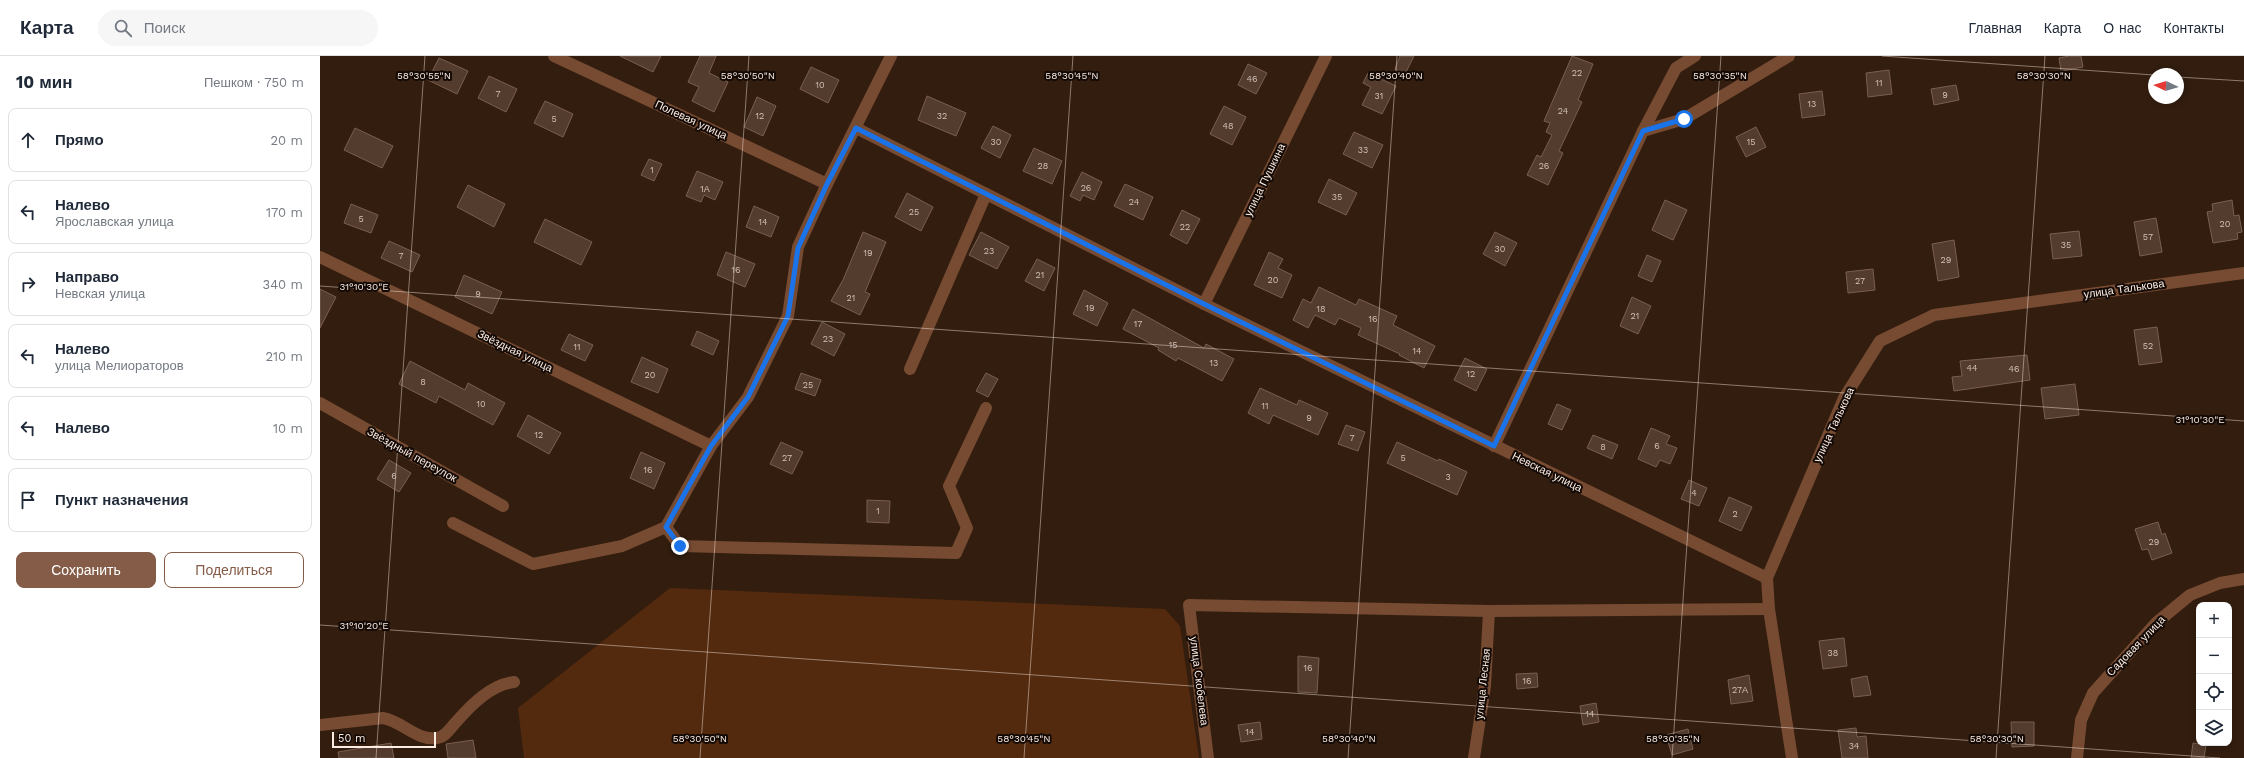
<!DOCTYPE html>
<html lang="ru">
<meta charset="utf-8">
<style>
body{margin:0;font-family:"Work Sans",sans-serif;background:#f6f6f7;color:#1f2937}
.controls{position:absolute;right:12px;bottom:12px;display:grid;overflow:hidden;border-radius:8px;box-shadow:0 2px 6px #0003}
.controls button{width:36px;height:36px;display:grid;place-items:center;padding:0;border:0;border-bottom:1px solid #e0e1e3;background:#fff;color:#1f2937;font:20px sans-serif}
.compass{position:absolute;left:1828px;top:12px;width:36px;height:36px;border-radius:50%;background:#fff;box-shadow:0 2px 6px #0003;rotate:274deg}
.scale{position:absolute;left:12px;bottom:10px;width:104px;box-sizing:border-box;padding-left:4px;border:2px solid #fcede4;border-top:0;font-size:11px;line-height:14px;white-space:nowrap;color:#fcede4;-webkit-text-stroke:3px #130905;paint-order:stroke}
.stop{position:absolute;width:12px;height:12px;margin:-9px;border:3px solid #1a73e8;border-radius:50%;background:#fff}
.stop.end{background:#1a73e8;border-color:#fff;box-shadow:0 1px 4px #0008}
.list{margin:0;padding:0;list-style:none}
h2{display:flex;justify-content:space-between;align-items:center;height:52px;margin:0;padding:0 16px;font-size:17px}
h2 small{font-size:13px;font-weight:400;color:#747a83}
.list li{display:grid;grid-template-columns:26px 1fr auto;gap:12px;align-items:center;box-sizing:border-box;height:64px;margin:0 8px 8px;padding:0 8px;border:1px solid #e0e1e3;border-radius:8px}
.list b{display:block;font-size:15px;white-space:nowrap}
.list p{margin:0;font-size:13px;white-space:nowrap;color:#747a83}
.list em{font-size:13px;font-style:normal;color:#747a83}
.actions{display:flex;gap:8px;padding:12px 16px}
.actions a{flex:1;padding:9px 0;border:1px solid #845c47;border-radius:8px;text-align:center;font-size:14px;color:#845c47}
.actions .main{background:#845c47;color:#fff}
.icon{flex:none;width:22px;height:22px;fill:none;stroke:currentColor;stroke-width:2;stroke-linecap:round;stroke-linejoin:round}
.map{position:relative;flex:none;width:1924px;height:702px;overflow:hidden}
header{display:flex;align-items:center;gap:24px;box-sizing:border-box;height:56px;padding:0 20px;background:#fff;border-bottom:1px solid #e0e1e3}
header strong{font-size:19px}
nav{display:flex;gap:22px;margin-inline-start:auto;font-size:14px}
.search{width:280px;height:36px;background:#f6f6f7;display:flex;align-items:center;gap:10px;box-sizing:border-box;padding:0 14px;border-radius:22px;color:#747a83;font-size:15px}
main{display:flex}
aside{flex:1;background:#fff}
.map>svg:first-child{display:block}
</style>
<header>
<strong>Карта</strong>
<div class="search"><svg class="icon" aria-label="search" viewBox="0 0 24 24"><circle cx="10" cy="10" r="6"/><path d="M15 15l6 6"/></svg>Поиск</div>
<nav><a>Главная</a><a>Карта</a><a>О нас</a><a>Контакты</a></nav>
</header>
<main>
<aside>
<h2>10 мин<small>Пешком · 750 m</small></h2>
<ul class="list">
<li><svg class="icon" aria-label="ahead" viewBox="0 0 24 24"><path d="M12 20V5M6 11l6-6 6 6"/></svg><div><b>Прямо</b></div><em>20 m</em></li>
<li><svg class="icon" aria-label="left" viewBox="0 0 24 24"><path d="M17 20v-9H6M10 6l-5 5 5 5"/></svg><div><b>Налево</b><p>Ярославская улица</p></div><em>170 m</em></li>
<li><svg class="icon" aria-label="right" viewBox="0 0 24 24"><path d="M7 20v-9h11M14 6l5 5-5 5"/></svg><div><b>Направо</b><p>Невская улица</p></div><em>340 m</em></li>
<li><svg class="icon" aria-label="left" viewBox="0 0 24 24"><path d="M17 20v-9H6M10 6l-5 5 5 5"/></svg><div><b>Налево</b><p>улица Мелиораторов</p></div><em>210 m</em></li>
<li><svg class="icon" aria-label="left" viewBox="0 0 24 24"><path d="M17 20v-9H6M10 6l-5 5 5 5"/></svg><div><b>Налево</b></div><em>10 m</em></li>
<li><svg class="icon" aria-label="arrive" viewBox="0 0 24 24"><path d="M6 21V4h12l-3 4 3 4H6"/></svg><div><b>Пункт назначения</b></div></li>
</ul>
<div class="actions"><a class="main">Сохранить</a><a>Поделиться</a></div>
</aside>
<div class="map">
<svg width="1924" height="702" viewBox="0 0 1924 702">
<rect width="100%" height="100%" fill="#321d0f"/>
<path fill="#542a0e" d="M350 532 845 553 860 570 879 702H204L198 652Z"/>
<g fill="#533b2d" stroke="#795f50">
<path d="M300 0H341L333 16Z"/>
<path d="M380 0H396L389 17 408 26 394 56 372 45 379 31 368 26Z"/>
<path d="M1080 0H1094L1085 18 1075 13Z"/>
<path d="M1252 0 1273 8 1258 44 1262 46 1239 95 1243 97 1228 129 1207 119 1217 99 1221 101 1232 79 1226 76 1230 67 1224 65Z"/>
<path d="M1749 0H1761L1763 11 1741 15 1739 2Z"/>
<path d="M119 2 148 15 137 38 108 24Z"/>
<path d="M928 8 947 17 936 38 918 29Z"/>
<path d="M491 11 519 24 508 47 480 33Z"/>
<path d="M1569 14 1572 38 1548 41 1546 17Z"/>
<path d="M1048 17 1076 30 1062 58 1042 49 1051 31 1043 27Z"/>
<path d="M169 20 197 33 186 56 158 42Z"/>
<path d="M1636 29 1639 44 1614 49 1611 33Z"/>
<path d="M1502 35 1505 59 1482 62 1479 38Z"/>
<path d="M607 40 646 57 636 80 598 64Z"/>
<path d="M437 41 456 50 443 80 424 71Z"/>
<path d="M225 45 253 58 243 81 214 67Z"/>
<path d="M904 50 926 61 912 89 890 78Z"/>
<path d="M673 70 691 79 680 102 661 92Z"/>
<path d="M1436 71 1446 91 1426 101 1416 81Z"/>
<path d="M35 72 73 90 62 112 24 94Z"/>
<path d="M1034 76 1063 89 1052 112 1023 98Z"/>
<path d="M714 92 742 105 732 128 703 115Z"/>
<path d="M329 103 342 108 334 125 321 119Z"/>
<path d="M377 115 403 126 395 144 384 139 381 146 366 140Z"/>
<path d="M762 116 782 126 774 144 763 139 760 145 750 140Z"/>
<path d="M1009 123 1037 137 1026 159 998 146Z"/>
<path d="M805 128 833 141 823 164 794 150Z"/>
<path d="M148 129 185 148 174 171 137 151Z"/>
<path d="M587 137 613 151 601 175 575 161Z"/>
<path d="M1345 144 1367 154 1353 184 1332 174Z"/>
<path d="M1912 144 1914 160 1919 159 1922 176 1917 177 1918 183 1893 187 1887 156 1893 155 1892 148Z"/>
<path d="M31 148 58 159 51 177 24 167Z"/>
<path d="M434 150 459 161 451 181 426 171Z"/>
<path d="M862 154 880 163 867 188 850 179Z"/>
<path d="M1836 162 1842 196 1820 200 1814 166Z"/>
<path d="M225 163 272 186 261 209 214 186Z"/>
<path d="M1759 175 1762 200 1733 203 1730 178Z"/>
<path d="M543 176 566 186 545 236 550 238 540 259 511 245 523 224Z"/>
<path d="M661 176 689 191 677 213 649 199Z"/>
<path d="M1175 176 1197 187 1185 210 1163 198Z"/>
<path d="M1634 184 1639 221 1618 225 1612 188Z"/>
<path d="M69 185 100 199 92 216 61 202Z"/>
<path d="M406 196 435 208 425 231 397 219Z"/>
<path d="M949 196 963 203 958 212 972 219 962 242 934 229Z"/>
<path d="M1327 199 1341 205 1332 226 1318 220Z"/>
<path d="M717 203 735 212 724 235 705 225Z"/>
<path d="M1553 213 1555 234 1528 237 1526 216Z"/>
<path d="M144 219 182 236 172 258 135 241Z"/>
<path d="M999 231 1036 249 1039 243 1077 260 1073 269 1115 290 1104 312 1079 299 1080 298 1038 279 1041 272 1019 262 1015 269 995 259 988 272 973 264 983 243 991 247Z"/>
<path d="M0 233 16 241 0 272Z"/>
<path d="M764 234 788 247 777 270 753 258Z"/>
<path d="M1312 241 1331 250 1318 278 1300 270Z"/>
<path d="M813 253 884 292 886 288 914 303 902 325 858 302 856 305 838 294 839 292 803 273Z"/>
<path d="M502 266 525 278 514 300 491 288Z"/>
<path d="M1837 271 1842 306 1819 309 1814 274Z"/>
<path d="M377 275 399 285 393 299 371 289Z"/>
<path d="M249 278 273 289 265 305 241 294Z"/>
<path d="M1707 299 1710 324 1634 335 1632 321 1642 320 1640 305Z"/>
<path d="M322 301 348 313 338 337 311 326Z"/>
<path d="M1145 302 1167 313 1156 335 1134 324Z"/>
<path d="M90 305 145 334 148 327 185 347 173 369 119 340 116 347 79 328Z"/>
<path d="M481 317 501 324 495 340 475 333Z"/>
<path d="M666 317 678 323 668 341 656 335Z"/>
<path d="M1755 328 1759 359 1725 363 1721 332Z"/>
<path d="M940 332 977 349 979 344 1008 357 998 379 953 359 949 368 928 357Z"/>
<path d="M1237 348 1251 354 1242 374 1228 368Z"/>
<path d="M208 359 241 377 229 398 197 380Z"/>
<path d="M1026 369 1045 376 1038 395 1018 388Z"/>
<path d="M1331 372 1350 380 1346 388 1357 392 1350 408 1340 404 1336 411 1318 403Z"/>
<path d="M1273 379 1298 389 1292 403 1267 392Z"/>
<path d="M461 386 483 396 472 418 450 408Z"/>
<path d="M1077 386 1118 405 1119 403 1147 416 1137 439 1067 407Z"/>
<path d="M321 396 345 407 334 433 310 422Z"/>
<path d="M69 404 91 417 79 436 57 423Z"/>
<path d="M1369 424 1387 432 1379 450 1361 443Z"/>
<path d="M1409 441 1432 451 1421 475 1399 465Z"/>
<path d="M547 444 570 445 569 467 547 466Z"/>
<path d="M1838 466 1842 479 1845 477 1852 497 1832 504 1828 493 1822 494 1815 473Z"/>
<path d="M1524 582 1527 610 1503 613 1499 585Z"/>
<path d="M978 600 999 602 997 637 978 636Z"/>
<path d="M1217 617 1218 631 1197 633 1196 618Z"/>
<path d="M1429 619 1433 645 1411 648 1408 624Z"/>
<path d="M1547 620 1551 639 1534 641 1531 623Z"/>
<path d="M1276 647 1279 666 1263 669 1260 650Z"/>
<path d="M940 666 942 683 921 686 918 669Z"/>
<path d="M1691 666H1714V690L1692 691Z"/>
<path d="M1536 672 1537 681 1546 680 1548 702H1522L1518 674Z"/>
<path d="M1368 673 1373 693 1352 699 1346 679Z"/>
<path d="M153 684 156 702H128L126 688Z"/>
<path d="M71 687 74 702H19L18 696Z"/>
<path d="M1873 687 1886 689 1884 702H1871Z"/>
</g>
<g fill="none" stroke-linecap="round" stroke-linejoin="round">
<g stroke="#764b32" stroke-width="12">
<path d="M234 0 507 128"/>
<path d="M536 72 884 248 1447 522"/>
<path d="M1323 75 1364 63 1469 0"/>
<path d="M0 201 391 390"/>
<path d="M884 248 1006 0"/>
<path d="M590 313 666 138"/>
<path d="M0 347 183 450"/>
<path d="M1174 390 1323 75 1356 12 1375 0"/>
<path d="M133 467 213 508 302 490 346 471 391 390 428 341 468 260 478 191 507 128 571 0"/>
<path d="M346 471 360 490 636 497 647 472 629 430 666 352"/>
<path d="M0 669 63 662C82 665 96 685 117 682 126 681 131 671 137 665 152 648 171 629 194 626"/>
<path d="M888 702 869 549 1169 555 1449 553"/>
<path d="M1154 702 1165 630 1169 555"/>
<path d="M1472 702 1449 553 1447 522 1524 342 1560 285 1614 259 1924 217"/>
<path d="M1757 702 1761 664 1773 637 1836 567 1870 539 1900 527 1924 523"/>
</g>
</g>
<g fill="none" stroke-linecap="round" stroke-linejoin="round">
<path stroke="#1a73e8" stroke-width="5" d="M360 490 346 471 391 390 428 341 468 260 478 192 507 128 536 72 884 248 1174 390 1323 75 1364 63"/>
</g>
<path fill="none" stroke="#fcede4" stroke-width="1" stroke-opacity="0.45" d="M1562 0 1834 19M1858 21 1924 25M0 230 1924 365M0 569 1900 702M56 702 105 0M380 702 429 0M704 702 753 0M1028 702 1077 0M1352 702 1401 0M1676 702 1725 0"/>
<g text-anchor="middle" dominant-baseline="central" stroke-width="4" stroke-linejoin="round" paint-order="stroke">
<g font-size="9" fill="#d2c0b6">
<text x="1257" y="17">22</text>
<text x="932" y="23">46</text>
<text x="1559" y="27">11</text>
<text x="500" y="29">10</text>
<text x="178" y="38">7</text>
<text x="1625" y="39">9</text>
<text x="1059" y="40">31</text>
<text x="1492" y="48">13</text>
<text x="1243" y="55">24</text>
<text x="440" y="60">12</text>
<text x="622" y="60">32</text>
<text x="234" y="63">5</text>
<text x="908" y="70">48</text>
<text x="676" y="86">30</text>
<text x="1431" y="86">15</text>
<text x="1043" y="94">33</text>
<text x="723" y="110">28</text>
<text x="1224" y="110">26</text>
<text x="332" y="114">1</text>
<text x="766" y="132">26</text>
<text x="385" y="133">1А</text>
<text x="1017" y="141">35</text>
<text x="814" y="146">24</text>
<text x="594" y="156">25</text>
<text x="41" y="163">5</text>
<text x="443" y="166">14</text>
<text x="1905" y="168">20</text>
<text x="865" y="171">22</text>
<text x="1828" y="181">57</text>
<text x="1746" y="189">35</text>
<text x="1180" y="193">30</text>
<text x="669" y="195">23</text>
<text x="548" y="197">19</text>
<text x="81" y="200">7</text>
<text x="1626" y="204">29</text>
<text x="416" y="214">16</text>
<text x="720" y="219">21</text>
<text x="953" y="224">20</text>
<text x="1540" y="225">27</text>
<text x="158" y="238">9</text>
<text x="531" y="242">21</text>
<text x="770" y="252">19</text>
<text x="1001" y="253">18</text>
<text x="1315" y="260">21</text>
<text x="1053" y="263">16</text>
<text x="818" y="268">17</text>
<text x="508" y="283">23</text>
<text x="853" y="289">15</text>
<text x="1828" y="290">52</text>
<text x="257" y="291">11</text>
<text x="1097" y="295">14</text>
<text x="894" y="307">13</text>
<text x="1652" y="312">44</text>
<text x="1694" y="313">46</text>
<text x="1151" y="318">12</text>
<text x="330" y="319">20</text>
<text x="103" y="326">8</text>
<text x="488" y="329">25</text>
<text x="161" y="348">10</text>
<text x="945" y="350">11</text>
<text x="989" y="362">9</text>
<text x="219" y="379">12</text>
<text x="1032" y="382">7</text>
<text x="1337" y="390">6</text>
<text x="1283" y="391">8</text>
<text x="467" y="402">27</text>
<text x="1083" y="402">5</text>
<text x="328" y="414">16</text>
<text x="74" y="420">6</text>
<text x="1128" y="421">3</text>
<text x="1374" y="437">4</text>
<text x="558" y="455">1</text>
<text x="1415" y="458">2</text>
<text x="1834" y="486">29</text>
<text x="1513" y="597">38</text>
<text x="988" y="612">16</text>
<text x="1207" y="625">16</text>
<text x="1420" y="634">27А</text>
<text x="1270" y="658">14</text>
<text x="930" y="676">14</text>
<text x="1534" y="690">34</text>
</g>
<g font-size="11" fill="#fcede4" stroke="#130905">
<text transform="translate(371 64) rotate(25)">Полевая улица</text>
<text transform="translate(945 124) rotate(-64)">улица Пушкина</text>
<text transform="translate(1804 233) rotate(-8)">улица Талькова</text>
<text transform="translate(195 295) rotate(26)">Звёздная улица</text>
<text transform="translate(1514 369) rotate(-65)">улица Талькова</text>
<text transform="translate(92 399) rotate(29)">Звёздный переулок</text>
<text transform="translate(1227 416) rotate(26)">Невская улица</text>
<text transform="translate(1816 590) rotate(-46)">Садовая улица</text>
<text transform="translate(879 625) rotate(83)">улица Скобелева</text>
<text transform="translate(1163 628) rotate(-84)">улица Лесная</text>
</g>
</g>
<g font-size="10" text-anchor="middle" fill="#fcede4" stroke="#130905" stroke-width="4" stroke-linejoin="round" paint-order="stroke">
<text x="104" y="23">58°30'55"N</text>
<text x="428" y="23">58°30'50"N</text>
<text x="752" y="23">58°30'45"N</text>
<text x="1076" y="23">58°30'40"N</text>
<text x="1400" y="23">58°30'35"N</text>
<text x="1724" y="23">58°30'30"N</text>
<text x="44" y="234">31°10'30"E</text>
<text x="1880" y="367">31°10'30"E</text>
<text x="44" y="573">31°10'20"E</text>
<text x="380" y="686">58°30'50"N</text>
<text x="704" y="686">58°30'45"N</text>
<text x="1029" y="686">58°30'40"N</text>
<text x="1353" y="686">58°30'35"N</text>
<text x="1677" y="686">58°30'30"N</text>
</g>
</svg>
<div class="controls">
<button>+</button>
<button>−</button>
<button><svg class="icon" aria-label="locate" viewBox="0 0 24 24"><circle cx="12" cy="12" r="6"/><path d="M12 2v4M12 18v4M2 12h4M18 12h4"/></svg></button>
<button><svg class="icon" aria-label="layers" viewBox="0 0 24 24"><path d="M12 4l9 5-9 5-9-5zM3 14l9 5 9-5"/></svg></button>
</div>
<svg class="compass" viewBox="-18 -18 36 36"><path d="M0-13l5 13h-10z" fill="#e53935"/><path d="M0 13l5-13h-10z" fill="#747a83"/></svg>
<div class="scale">50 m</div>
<div class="stop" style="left:1364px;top:63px"></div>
<div class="stop end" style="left:360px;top:490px"></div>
</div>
</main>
